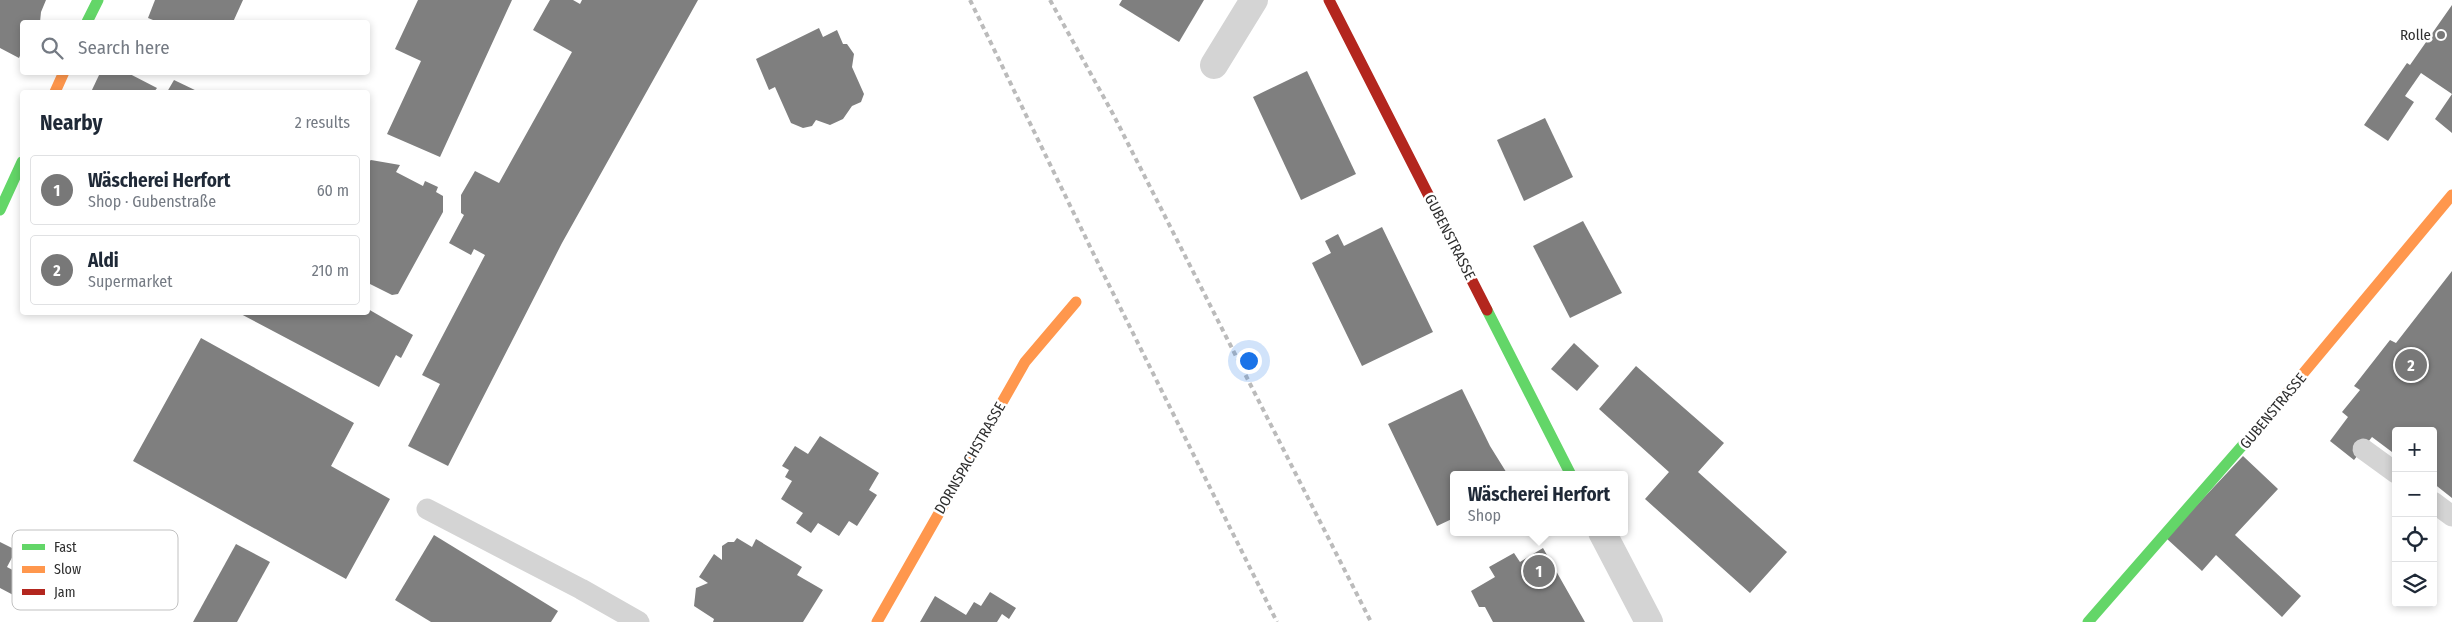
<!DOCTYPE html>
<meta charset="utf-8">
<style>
body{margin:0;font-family:"Fira Sans Condensed",sans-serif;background:#f2f2f3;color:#1f2937}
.controls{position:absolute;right:15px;bottom:15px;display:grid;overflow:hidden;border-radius:5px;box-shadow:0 2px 8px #0003}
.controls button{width:45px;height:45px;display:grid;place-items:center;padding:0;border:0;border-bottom:1px solid #e0e1e3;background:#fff;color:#1f2937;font:25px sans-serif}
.you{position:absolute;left:1248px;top:360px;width:18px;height:18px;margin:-12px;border:4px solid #fff;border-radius:50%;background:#1a73e8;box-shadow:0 0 0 8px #1a73e833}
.badge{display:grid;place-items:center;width:32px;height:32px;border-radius:50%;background:#787878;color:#fff;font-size:16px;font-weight:700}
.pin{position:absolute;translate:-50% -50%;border:2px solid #fff;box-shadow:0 1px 5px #0006}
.popup{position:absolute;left:1450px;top:471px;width:178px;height:65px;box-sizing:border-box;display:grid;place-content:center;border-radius:5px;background:#fff;filter:drop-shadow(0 1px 4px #0005);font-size:16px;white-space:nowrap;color:#747a83}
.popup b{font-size:19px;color:#1f2937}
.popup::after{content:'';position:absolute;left:50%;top:100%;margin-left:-10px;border:10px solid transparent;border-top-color:#fff}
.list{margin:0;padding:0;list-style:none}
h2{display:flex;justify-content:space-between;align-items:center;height:65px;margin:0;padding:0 20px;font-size:21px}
h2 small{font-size:16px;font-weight:400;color:#747a83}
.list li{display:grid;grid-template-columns:32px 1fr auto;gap:15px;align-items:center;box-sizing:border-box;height:70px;margin:0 10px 10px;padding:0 10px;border:1px solid #e0e1e3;border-radius:5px}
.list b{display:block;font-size:19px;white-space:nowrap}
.list p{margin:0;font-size:16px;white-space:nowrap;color:#747a83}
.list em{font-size:16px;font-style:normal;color:#747a83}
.icon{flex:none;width:28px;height:28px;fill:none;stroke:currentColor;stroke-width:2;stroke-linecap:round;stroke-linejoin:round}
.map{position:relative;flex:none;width:2452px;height:622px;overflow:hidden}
.search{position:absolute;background:#fff;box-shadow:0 2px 8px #0003;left:20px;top:20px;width:350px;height:55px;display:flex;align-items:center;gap:12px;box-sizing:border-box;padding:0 18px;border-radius:5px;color:#747a83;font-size:19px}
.panel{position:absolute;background:#fff;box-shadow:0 2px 8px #0003;left:20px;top:90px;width:350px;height:225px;border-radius:5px}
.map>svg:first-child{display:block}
</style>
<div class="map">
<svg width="2452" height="622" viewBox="0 0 2452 622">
<rect width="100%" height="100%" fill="#fff"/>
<g fill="#7f7f7f">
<path d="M0 0H46L41 12 40 22H22V51L19 58 0 48Z"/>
<path d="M155 0H243L233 22H158L148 18Z"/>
<path d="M418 0H512L440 157 387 134 421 61 395 49Z"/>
<path d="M550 0H573L580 4 582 0H698L562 243 448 466 408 446 440 384 422 375 485 255 474 249 471 255 449 243 464 215 461 213V195L475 171 499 183 572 52 533 30Z"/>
<path d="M1122 0H1204L1179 42 1119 5Z"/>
<path d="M2452 5V133L2435 119 2452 94 2421 73 2405 96 2414 102 2388 141 2364 125 2407 63 2410 65Z"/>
<path d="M819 28 823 37 837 30 843 44H847L854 54 852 67 864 94 861 102 852 106 843 119 830 125 816 120 812 126 803 128 791 123 775 87 769 90 756 59Z"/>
<path d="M1307 71 1356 174 1301 200 1253 97Z"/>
<path d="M109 72H126L157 88 154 92H91L100 73Z"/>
<path d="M174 80 199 92H167Z"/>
<path d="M1545 118 1573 177 1524 201 1497 140Z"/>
<path d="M371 160 400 165 396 172 423 186 425 181 438 187 436 192 443 196V212L398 294 392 295 368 283V162Z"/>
<path d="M1583 221 1622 293 1570 318 1533 246Z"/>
<path d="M1382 227 1433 332 1362 366 1312 263 1331 253 1325 241 1338 234 1344 246Z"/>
<path d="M2452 271V498L2433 483V431H2396V455L2372 437 2354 460 2330 441 2348 417 2342 412 2360 390 2354 386 2390 340 2396 343Z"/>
<path d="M368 309 413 335 401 358 396 355 379 387 237 312H368Z"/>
<path d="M201 338 354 423 331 466 390 499 346 579 133 461Z"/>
<path d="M1574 343 1599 366 1577 391 1551 369Z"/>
<path d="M1636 366 1724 443 1698 472 1787 552 1750 593 1645 499 1669 472 1599 409Z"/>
<path d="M1462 389 1490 446 1508 475H1454V518L1437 526 1388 424Z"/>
<path d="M820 436 879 473 869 490 877 495 857 526 849 521 839 536 818 523 811 533 796 523 803 513 781 499 792 481 785 477 789 470 782 466 795 446 808 454Z"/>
<path d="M2243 456 2278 489 2235 535 2301 596 2282 617 2216 555 2202 571 2166 538Z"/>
<path d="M434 535 558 611 551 622H431L395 600Z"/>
<path d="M737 538 752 547 756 539 802 567 797 575 823 590 803 622H713L714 619 694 606 696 588 708 583 699 577 714 554 722 560V546L728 542H734Z"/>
<path d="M30 539 60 554 51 572 21 557Z"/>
<path d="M0 542 16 550 7 567 46 588 36 607 0 588Z"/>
<path d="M236 544 270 562 237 622H193Z"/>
<path d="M1543 548 1585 622H1493L1485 607H1479L1471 591 1495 577 1489 567 1514 553 1520 562Z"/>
<path d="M990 592 1016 608 1009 619 1002 614 997 622H920L935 596 966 615 974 602 981 606Z"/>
</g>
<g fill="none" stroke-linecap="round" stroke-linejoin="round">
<g stroke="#d4d4d4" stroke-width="21">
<path d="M2363 449 2396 473"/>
<path d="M2433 502 2452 516"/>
<path d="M427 509 581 589 639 622"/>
</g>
<g stroke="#d4d4d4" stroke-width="28">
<path d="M1214 65 1254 0"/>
<path d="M1602 532 1649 622"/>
</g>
<g stroke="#63d668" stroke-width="11">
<path d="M87 22 98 0"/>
<path d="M0 210 22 162"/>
<path d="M1487 310 1571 475"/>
<path d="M2088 622 2256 430"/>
</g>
<g stroke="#ff974d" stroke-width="11">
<path d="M55 92 64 72"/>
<path d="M2256 430 2452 195"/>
<path d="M877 622 1025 362 1076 302"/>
</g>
<path stroke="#b3261e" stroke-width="11" d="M1329 0 1487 310"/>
<g stroke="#bbb" stroke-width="4" stroke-dasharray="5 4" stroke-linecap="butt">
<path d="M970 0 1099 265 1277 622"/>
<path d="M1050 0 1113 114 1371 622"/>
</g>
</g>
<circle fill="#787878" stroke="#fff" stroke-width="2" cx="2441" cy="35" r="5"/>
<g text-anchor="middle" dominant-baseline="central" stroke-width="5" stroke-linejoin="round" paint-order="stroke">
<g font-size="15" fill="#2f2f2f" stroke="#fff" text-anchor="end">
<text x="2431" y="35">Rolle</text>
</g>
<g font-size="15" fill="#2f2f2f" stroke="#fff">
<text transform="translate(1450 237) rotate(63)">GUBENSTRASSE</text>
<text transform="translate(2273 411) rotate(-50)">GUBENSTRASSE</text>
<text transform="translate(970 458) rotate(-60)">DORNSPACHSTRASSE</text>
</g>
</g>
<rect x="12" y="530" width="166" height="80" rx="8" fill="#fff" stroke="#c1c1c1" stroke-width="1"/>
<rect x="22" y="544" width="23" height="6" fill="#63d668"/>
<rect x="22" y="566" width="23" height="7" fill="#ff974d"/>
<rect x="22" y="589" width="23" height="6" fill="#b3261e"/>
<g font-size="14" fill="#2f2f2f">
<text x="54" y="552">Fast</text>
<text x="54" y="574">Slow</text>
<text x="54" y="597">Jam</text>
</g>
</svg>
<div class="controls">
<button>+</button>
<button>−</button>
<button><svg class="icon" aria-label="locate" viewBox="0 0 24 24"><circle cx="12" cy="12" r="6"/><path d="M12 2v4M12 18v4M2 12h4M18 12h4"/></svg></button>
<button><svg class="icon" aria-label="layers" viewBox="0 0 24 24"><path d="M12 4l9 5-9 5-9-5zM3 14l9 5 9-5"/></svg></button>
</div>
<div class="you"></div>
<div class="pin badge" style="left:1539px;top:571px">1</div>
<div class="popup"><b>Wäscherei Herfort</b>Shop</div>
<div class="pin badge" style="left:2411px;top:365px">2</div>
<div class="search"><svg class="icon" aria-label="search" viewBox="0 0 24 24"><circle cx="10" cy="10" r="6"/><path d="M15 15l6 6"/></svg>Search here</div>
<section class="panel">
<h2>Nearby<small>2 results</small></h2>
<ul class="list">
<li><span class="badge">1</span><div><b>Wäscherei Herfort</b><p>Shop · Gubenstraße</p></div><em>60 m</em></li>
<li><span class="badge">2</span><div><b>Aldi</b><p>Supermarket</p></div><em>210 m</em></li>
</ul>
</section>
</div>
